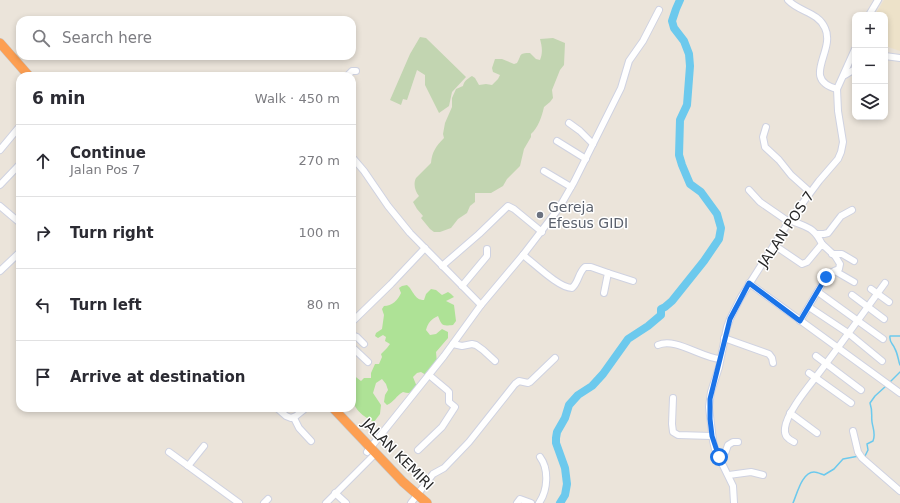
<!DOCTYPE html>
<meta charset="utf-8">
<style>
body{margin:0;font-family:"DejaVu Sans",sans-serif;background:#f7f7f7;color:#2b2b33}
.controls{position:absolute;right:12px;top:12px;display:grid;overflow:hidden;border-radius:8px;box-shadow:0 2px 6px #0003}
.controls button{width:36px;height:36px;display:grid;place-items:center;padding:0;border:0;border-bottom:1px solid #e1e1e2;background:#fff;color:#2b2b33;font:20px sans-serif}
.stop{position:absolute;width:12px;height:12px;margin:-9px;border:3px solid #1a73e8;border-radius:50%;background:#fff}
.stop.end{background:#1a73e8;border-color:#fff;box-shadow:0 1px 4px #0008}
.list{margin:0;padding:0;list-style:none}
h2{display:flex;justify-content:space-between;align-items:center;height:52px;margin:0;padding:0 16px;font-size:17px}
h2 small{font-size:13px;font-weight:400;color:#7c7c81}
.list li{display:grid;grid-template-columns:26px 1fr auto;gap:12px;align-items:center;box-sizing:border-box;height:72px;padding:0 16px;border-top:1px solid #e1e1e2}
.list b{display:block;font-size:15px;white-space:nowrap}
.list p{margin:0;font-size:13px;white-space:nowrap;color:#7c7c81}
.list em{font-size:13px;font-style:normal;color:#7c7c81}
.icon{flex:none;width:22px;height:22px;fill:none;stroke:currentColor;stroke-width:2;stroke-linecap:round;stroke-linejoin:round}
.map{position:relative;flex:none;width:900px;height:503px;overflow:hidden}
.search{position:absolute;background:#fff;box-shadow:0 2px 6px #0003;left:16px;top:16px;width:340px;height:44px;display:flex;align-items:center;gap:10px;box-sizing:border-box;padding:0 14px;border-radius:12px;color:#7c7c81;font-size:15px}
.panel{position:absolute;background:#fff;box-shadow:0 2px 6px #0003;left:16px;top:72px;width:340px;height:340px;border-radius:12px}
.map>svg:first-child{display:block}
</style>
<div class="map">
<svg width="900" height="503" viewBox="0 0 900 503">
<rect width="100%" height="100%" fill="#ebe4da"/>
<path fill="#ede2c9" d="M884 0H900V51L885 46V15H875Z"/>
<path fill="#aee296" d="M407 285C414 291 414 300 424 300L426 294 431 289 436 290 442 295 448 292 451 294 454 297 446 301 454 305 456 321 453 325C442 326 442 326 438 316 431 319 428 323 426 330L430 335 436 334 442 329 448 332V338L436 352 437 363 426 375 421 372 417 373 413 377 417 387C413 393 410 394 403 392 396 396 394 402 387 405L384 402 385 395 388 390 386 384 382 379 376 383 373 393 381 405 380 414 374 422C349 409 352 399 352 374L361 381 364 378H371V373L375 364H379L382 357 381 354 387 348 390 344 385 341 386 337 383 335 378 338 375 336 376 333 382 329 384 315 382 309 384 306C392 306 398 300 401 293L399 288 402 286Z"/>
<g fill="#c2d5b1">
<path d="M420 37 426 38 466 77 452 92 449 106 439 113 425 85V75L417 70 407 100 403 99 401 105 390 100 410 54Z"/>
<path d="M553 38 565 43 564 65 560 70 552 90 553 98 550 102 544 107C542 116 538 128 531 134V137L524 149 520 166 507 179 503 186 491 193H475V202L470 206 467 213 458 219 451 228 440 232H434L430 229 421 218 423 216 417 209 413 202 419 196C415 191 413 184 416 178L431 163C432 152 436 146 444 138L443 134 445 123 452 107V98L456 89 463 86C464 81 467 79 472 76L475 78 479 85 486 84 492 85 498 79 500 75 493 72 492 68 495 59H502L514 64 517 63C522 55 518 53 530 53L536 59 540 60C543 53 542 46 540 39Z"/>
</g>
<g fill="none" stroke-linecap="round" stroke-linejoin="round">
<g stroke="#6cc9ed" stroke-width="1.5">
<path d="M900 336H890C889 343 893 343 895 349 898 354 898 360 900 365"/>
<path d="M889 383 900 372"/>
<path d="M864 458 868 450 867 444 873 441C876 434 873 429 872 422 871 415 873 412 870 403L875 396 886 386"/>
<path d="M793 503C797 494 802 472 814 472 817 472 821 474 824 475L834 469 843 459 859 456"/>
</g>
<path stroke="#6cc9ed" stroke-width="8" d="M560 503 565 495 567 484 565 468 556 443V438L557 432 565 418 569 405 578 395 592 386 603 374 628 339 648 326 661 315V309L665 307 672 301 704 261 719 239 721 228 717 214 701 192 690 184 682 165 679 155 680 120 687 105 690 66 689 54 684 41 674 28 672 21 676 9 680 0"/>
<defs>
<g id="minor">
<path d="M788 0C799 12 818 12 825 28 836 51 800 79 837 89"/>
<path d="M869 15 878 0"/>
<path d="M885 56 900 58"/>
<path d="M845 75 855 69"/>
<path d="M347 76 352 71H356"/>
<path d="M569 123 580 131 593 144"/>
<path d="M766 127 763 137 765 147 779 160 791 175 810 192"/>
<path d="M557 141 586 159"/>
<path d="M0 150 20 126"/>
<path d="M352 157 364 171 388 206 410 233 481 305"/>
<path d="M544 171 571 187"/>
<path d="M0 185 20 164"/>
<path d="M749 190 760 202 789 222"/>
<path d="M0 206 20 223"/>
<path d="M790 220C807 228 813 226 822 244"/>
<path d="M817 234H824L828 233 841 216 852 210"/>
<path d="M774 245 802 264 807 262 822 244 835 256 840 264 839 269 828 274 800 321"/>
<path d="M832 254H842L854 261"/>
<path d="M523 255C535 264 559 288 572 288 579 282 578 273 585 267H591L608 273 604 293"/>
<path d="M442 266 479 234 508 206 514 209 542 232"/>
<path d="M0 271 20 252"/>
<path d="M835 271 854 282"/>
<path d="M608 273 633 281"/>
<path d="M749 283 900 393"/>
<path d="M462 286 487 256V249"/>
<path d="M871 289 889 302"/>
<path d="M818 292 883 339"/>
<path d="M852 295 884 319"/>
<path d="M809 307 848 333 882 361"/>
<path d="M352 322 391 284 425 248"/>
<path d="M352 335 357 337 364 344"/>
<path d="M724 338 769 354 772 358 773 363"/>
<path d="M453 344 462 346 472 344 476 345 483 350 495 361"/>
<path d="M658 345C675 337 702 358 720 359"/>
<path d="M352 347 368 362"/>
<path d="M816 356 861 390"/>
<path d="M809 373 851 403"/>
<path d="M673 398 672 424 673 432 678 435 712 436"/>
<path d="M277 408 286 416 291 418 296 416 306 408"/>
<path d="M790 413 817 433"/>
<path d="M294 418 299 428 311 441"/>
<path d="M853 431 858 452 862 458 900 491"/>
<path d="M794 442C788 439 784 436 785 428 787 411 811 384 822 369 843 341 864 312 885 283"/>
<path d="M418 450 442 427 455 407 449 402V392L447 390 429 375"/>
<path d="M169 452 239 503"/>
<path d="M367 452 444 356 481 305 523 255 559 208 574 182 621 88 629 61 643 41 659 10"/>
<path d="M722 462 728 445 733 442H738"/>
<path d="M188 466 204 446"/>
<path d="M729 475 751 472 763 475"/>
<path d="M335 493 346 503"/>
<path d="M264 503 268 499"/>
<path d="M326 503 372 457"/>
<path d="M411 503 433 474 444 468 469 442 515 384 519 381 528 383 530 382 555 358"/>
<path d="M517 503 520 499 531 503"/>
<path d="M539 503C548 490 549 469 540 457"/>
<path d="M734 503 733 486 715 449 713 441 709 407 711 392 719 367 727 327 730 319 741 297 790 220 819 181 838 159 841 152 843 142 838 111 837 89 855 49"/>
</g>
<g id="highway">
<path d="M0 43 29 76"/>
<path d="M333 408 403 482 427 503"/>
</g>
</defs>
<use href="#minor" stroke="#cfd2e1" stroke-width="8"/>
<use href="#highway" stroke="#c7c7c7" stroke-width="10"/>
<use href="#minor" stroke="#fff" stroke-width="6"/>
<use href="#highway" stroke="#fd9f52" stroke-width="9"/>
</g>
<g fill="none" stroke-linecap="round" stroke-linejoin="round">
<path stroke="#1a73e8" stroke-width="5" d="M719 457 712 436 710 419V399L730 319 749 283 800 321 826 277"/>
</g>
<circle fill="#6b7280" stroke="#fff" stroke-width="1.5" cx="540" cy="215" r="4"/>
<g text-anchor="middle" dominant-baseline="central" stroke-width="3" stroke-linejoin="round" paint-order="stroke">
<g font-size="14" fill="#5b616d" stroke="#fff" text-anchor="start">
<text x="548" y="207">Gereja<tspan x="548" dy="16">Efesus GIDI</tspan></text>
</g>
<g font-size="14" fill="#282828" stroke="#fff">
<text transform="translate(786 229) rotate(-56)">JALAN POS 7</text>
<text transform="translate(398 454) rotate(45)">JALAN KEMIRI</text>
</g>
</g>
</svg>
<div class="controls">
<button>+</button>
<button>−</button>
<button><svg class="icon" aria-label="layers" viewBox="0 0 24 24"><path d="M12 4l9 5-9 5-9-5zM3 14l9 5 9-5"/></svg></button>
</div>
<div class="stop" style="left:719px;top:457px"></div>
<div class="stop end" style="left:826px;top:277px"></div>
<div class="search"><svg class="icon" aria-label="search" viewBox="0 0 24 24"><circle cx="10" cy="10" r="6"/><path d="M15 15l6 6"/></svg>Search here</div>
<section class="panel">
<h2>6 min<small>Walk · 450 m</small></h2>
<ul class="list">
<li><svg class="icon" aria-label="ahead" viewBox="0 0 24 24"><path d="M12 20V5M6 11l6-6 6 6"/></svg><div><b>Continue</b><p>Jalan Pos 7</p></div><em>270 m</em></li>
<li><svg class="icon" aria-label="right" viewBox="0 0 24 24"><path d="M7 20v-9h11M14 6l5 5-5 5"/></svg><div><b>Turn right</b></div><em>100 m</em></li>
<li><svg class="icon" aria-label="left" viewBox="0 0 24 24"><path d="M17 20v-9H6M10 6l-5 5 5 5"/></svg><div><b>Turn left</b></div><em>80 m</em></li>
<li><svg class="icon" aria-label="arrive" viewBox="0 0 24 24"><path d="M6 21V4h12l-3 4 3 4H6"/></svg><div><b>Arrive at destination</b></div></li>
</ul>
</section>
</div>
